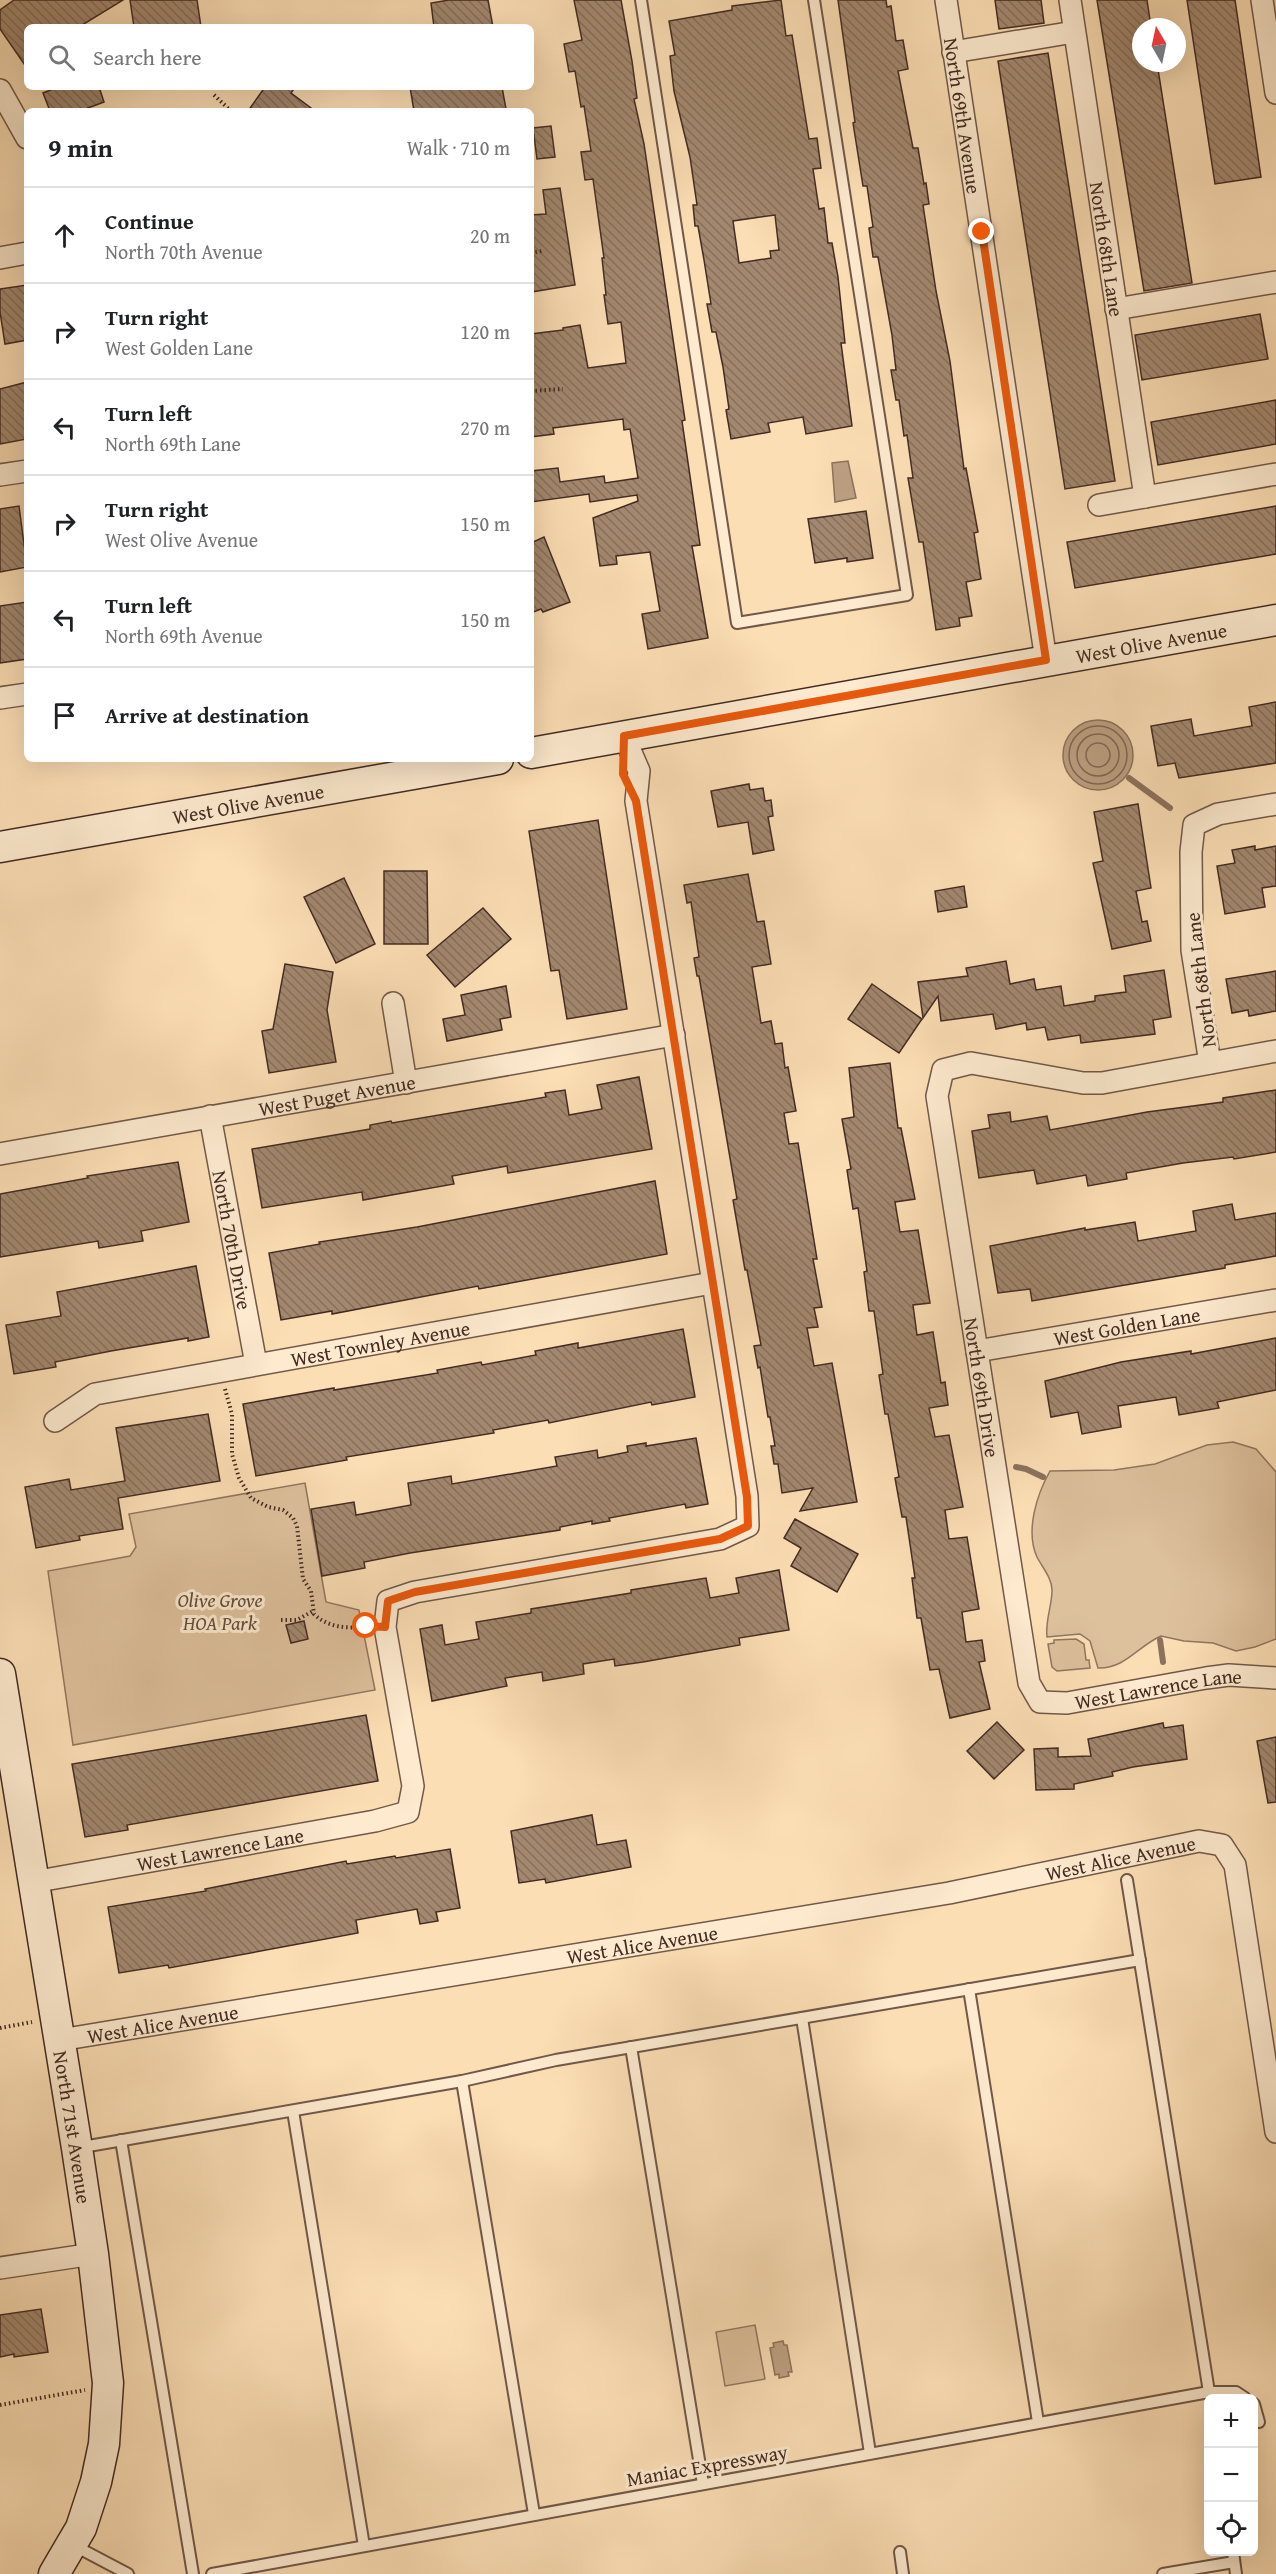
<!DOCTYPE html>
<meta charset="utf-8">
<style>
body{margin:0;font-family:"Gentium Book Plus",serif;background:#f2f2f2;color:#202124}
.controls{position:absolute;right:18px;bottom:18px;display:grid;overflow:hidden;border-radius:9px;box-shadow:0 6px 24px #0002}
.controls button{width:54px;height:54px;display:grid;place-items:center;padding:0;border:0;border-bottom:2px solid #e0e0e0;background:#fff;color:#202124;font:30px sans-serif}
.compass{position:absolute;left:1132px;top:18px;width:54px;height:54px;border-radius:50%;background:#fff;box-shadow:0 6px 24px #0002;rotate:351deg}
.stop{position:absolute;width:18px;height:18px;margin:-14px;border:4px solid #ea580c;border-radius:50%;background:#fff}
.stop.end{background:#ea580c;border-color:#fff;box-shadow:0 2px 6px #0008}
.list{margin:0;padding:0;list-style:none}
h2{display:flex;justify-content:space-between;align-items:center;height:78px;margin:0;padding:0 24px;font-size:26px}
h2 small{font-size:20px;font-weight:400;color:#757577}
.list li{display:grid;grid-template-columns:39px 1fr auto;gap:18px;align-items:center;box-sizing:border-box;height:96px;padding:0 24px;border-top:2px solid #e0e0e0}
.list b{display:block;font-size:22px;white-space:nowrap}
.list p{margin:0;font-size:20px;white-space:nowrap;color:#757577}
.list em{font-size:20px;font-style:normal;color:#757577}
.icon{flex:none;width:33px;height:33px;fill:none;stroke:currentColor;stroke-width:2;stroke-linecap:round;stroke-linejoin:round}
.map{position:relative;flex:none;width:1276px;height:2574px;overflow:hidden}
.search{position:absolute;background:#fff;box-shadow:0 6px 24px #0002;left:24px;top:24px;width:510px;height:66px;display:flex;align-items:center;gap:15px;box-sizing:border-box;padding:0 21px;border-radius:9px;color:#757577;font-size:22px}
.panel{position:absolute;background:#fff;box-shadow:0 6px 24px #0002;left:24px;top:108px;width:510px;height:654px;border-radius:9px}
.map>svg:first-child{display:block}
</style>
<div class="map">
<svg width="1276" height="2574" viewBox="0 0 1276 2574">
<defs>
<pattern id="building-back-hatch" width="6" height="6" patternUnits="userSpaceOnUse" patternTransform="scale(1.5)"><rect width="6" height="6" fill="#a3886f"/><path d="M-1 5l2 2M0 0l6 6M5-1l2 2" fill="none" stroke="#866f5b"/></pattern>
</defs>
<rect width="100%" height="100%" fill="#fcdeb5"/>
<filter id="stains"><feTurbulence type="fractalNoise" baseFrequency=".00333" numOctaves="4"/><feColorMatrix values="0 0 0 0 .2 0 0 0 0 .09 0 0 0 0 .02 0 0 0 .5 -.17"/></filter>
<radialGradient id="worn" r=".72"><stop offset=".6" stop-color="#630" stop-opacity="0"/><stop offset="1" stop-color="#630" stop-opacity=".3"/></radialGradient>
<g fill="#ddc09c" stroke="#907660" stroke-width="1.5">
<path d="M1233 1442 1256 1449 1276 1472V1639L1255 1647 1236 1651 1213 1643 1184 1641 1161 1636C1138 1646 1125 1669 1098 1668L1090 1641 1080 1634 1047 1637C1045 1621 1052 1606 1052 1590 1052 1578 1042 1567 1037 1557 1025 1531 1037 1494 1050 1471L1114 1470 1155 1464 1207 1445Z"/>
<path d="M305 1483 326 1602 359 1610 375 1690 73 1745 48 1571 130 1556 136 1547 129 1514Z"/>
<path d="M1076 1639 1084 1644 1086 1660H1089L1090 1668 1057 1671 1052 1667 1048 1644 1054 1643V1640Z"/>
<path d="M755 2325 765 2379 725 2386 716 2332Z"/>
</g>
<g fill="#bda183" stroke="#8c725d" stroke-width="1.5">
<path d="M848 461 856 498 835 502 832 463Z"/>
<circle cx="1098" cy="755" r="35"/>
<path d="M783 2341 784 2345H787L792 2372H788L789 2376 779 2378V2374L775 2375 770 2348 774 2347 773 2343Z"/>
</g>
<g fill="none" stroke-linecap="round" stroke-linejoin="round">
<g stroke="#806653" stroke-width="1.5">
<circle cx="1098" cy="755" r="29"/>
<circle cx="1098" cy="755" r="21"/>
<circle cx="1098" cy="755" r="12"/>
</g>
<g stroke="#8c725d" stroke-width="6">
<path d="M1129 778 1170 808"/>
<path d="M1016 1467 1026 1469 1043 1477"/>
<path d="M1160 1640 1163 1662"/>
</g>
</g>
<g fill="url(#building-back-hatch)" stroke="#432b23" stroke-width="1.5" fill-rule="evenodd">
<path d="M14 0H123L79 27H27V68L0 29V10Z"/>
<path d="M130 0H197L201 27H134Z"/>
<path d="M449 0H488L493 27H434L431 3Z"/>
<path d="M574 0H621L632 61 637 98 634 99 644 144 685 420 682 421 700 545 692 546 708 638 648 649 642 614 660 611 650 552 616 556 617 564 600 566 593 518 638 501 637 495 590 502 589 494 531 502V471L558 468 560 482 604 476 605 483 638 478 630 429 624 430 623 419 553 428 554 434 531 437V334L563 330V328L580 325 588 368 626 363 621 322 608 324 604 295H606L602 258H604L593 179 585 180 581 152 591 151 584 106 581 107 575 71 569 72 564 44 582 40Z"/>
<path d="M781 0 786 36 792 35 809 139 817 138 821 168 813 169 819 209 824 208 828 243H832L838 277 845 343H841L852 426 806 434 803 417 768 423 770 432 731 439 726 410 729 409 723 367 716 332H712L707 304H711L704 260 698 226H695L693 205H697L690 157 674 91 670 56 675 55 669 21 732 10V6ZM775 215 779 250 770 251 771 258 739 263 733 221Z"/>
<path d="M838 0H886L887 7 891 6 896 41 903 40 908 69 898 71 913 148H918L924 184 926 183 929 204 923 205 936 291 950 361 964 469 966 468 978 532 974 533 981 579 966 582 972 616 959 618 960 626 936 630 923 542H919L908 478H913L907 435 904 436 899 400H896L891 370H896L892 335 878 257H873L869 228 873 227 867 186H863L853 123 855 122Z"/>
<path d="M995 0H1041L1044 23 999 29Z"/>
<path d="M1097 0H1147L1151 27H1141V63H1157L1192 283 1144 291Z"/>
<path d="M1187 0H1235L1261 177 1215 184Z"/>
<path d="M1048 53 1115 481 1065 489 998 61Z"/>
<path d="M58 87H99L104 102 80 111H50L43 93Z"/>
<path d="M265 87H295L291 93 315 111H248Z"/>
<path d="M410 87H502L506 109 414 111Z"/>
<path d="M551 126 555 157 537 159 533 128Z"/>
<path d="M560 188 575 285 531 292V215L546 214 543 190Z"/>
<path d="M27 285V340L5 344 0 312V289Z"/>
<path d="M1260 314 1268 359 1142 380 1135 335Z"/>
<path d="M27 382V439L0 444V389Z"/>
<path d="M1276 400V444L1158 465 1151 422Z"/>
<path d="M19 506 27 567 0 572V509Z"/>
<path d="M1276 506V554L1075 588 1067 542Z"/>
<path d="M866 511 873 558 847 562V558L815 563 808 519Z"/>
<path d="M544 537 570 602 543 612 541 609 531 613V543Z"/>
<path d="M27 602V659L0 663V606Z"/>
<path d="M1276 702V763L1179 778 1175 763 1158 766 1151 726 1191 719 1194 736 1252 726 1249 707Z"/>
<path d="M749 784 750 790 763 788 765 801 771 800 773 816 768 817 774 850 753 854 748 822 718 827 711 791Z"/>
<path d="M1138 804 1151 888 1136 891 1142 922 1147 921 1151 941 1112 949 1093 863 1103 861 1094 812Z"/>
<path d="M598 820 627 1009 567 1019 559 970 551 971 529 831Z"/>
<path d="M1255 846V850L1276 846V886L1262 888 1265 907 1225 914 1217 866 1235 863 1232 850Z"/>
<path d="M384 871H427L428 944H384Z"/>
<path d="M748 874 757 922 764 921 771 964 752 967 761 1023 771 1021 775 1044 782 1043 785 1068 788 1067 796 1111 784 1113 789 1144 798 1143 817 1259H813L822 1307 814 1308 818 1327 807 1328 814 1366 832 1363 857 1502 800 1511 813 1488 782 1493 778 1464H774L771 1446H775L770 1417H768L760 1367 758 1368 754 1346 761 1345 747 1270H745L733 1200 737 1199 699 976H697L694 958 699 957 691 902 687 903 684 885Z"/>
<path d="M344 878 375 944 336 963 304 897Z"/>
<path d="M964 886 967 907 938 912 935 891Z"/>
<path d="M483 908 511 939 455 987 427 955Z"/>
<path d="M1006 961 1010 984 1034 979 1036 990 1061 986 1064 1006 1095 1001V996L1126 992 1124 976 1164 970 1171 1017 1153 1020 1155 1034 1081 1043 1080 1035 1048 1040 1045 1027 1027 1030 1026 1023 996 1029 993 1014 941 1021 938 996 923 1018 918 982 968 976 966 968Z"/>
<path d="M285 964 333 972 327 1010 336 1062 269 1073 262 1031 273 1029Z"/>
<path d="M1276 971V1011L1249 1016 1248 1010 1232 1013 1226 979Z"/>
<path d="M872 984 922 1019 899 1053 848 1019Z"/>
<path d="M506 986 511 1017 500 1019 502 1030 447 1041 443 1019 465 1015 461 995Z"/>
<path d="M890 1063 898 1128H901L915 1199 895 1202 900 1232 918 1230 930 1303 913 1305 917 1335 933 1332 941 1383 945 1382 948 1405 929 1408 935 1437 949 1435 963 1507 945 1510 949 1539 967 1537 979 1609 962 1612 966 1642 982 1640 985 1661 979 1662 990 1709 950 1718 939 1669 930 1670 921 1618H917L912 1578H915L906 1517H902L895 1478 899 1477 888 1414H885L879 1375 883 1374 874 1311H869L864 1272 867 1271 858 1208 853 1209 847 1170 851 1169 842 1119 854 1117 849 1068Z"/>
<path d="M639 1077 652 1149 508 1173 507 1166 452 1176 454 1184 363 1200 362 1192 262 1208 252 1149 370 1129V1125L391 1121 392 1123 546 1097 545 1093 565 1090 569 1115 602 1109 597 1085Z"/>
<path d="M1276 1090V1152L1234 1159 1233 1157 1183 1163 1126 1173 1127 1179 1088 1186 1086 1175 1037 1184 1034 1170 979 1178 972 1131 990 1128 988 1115 1010 1112 1011 1122 1047 1116 1050 1130 1147 1112 1223 1102V1098Z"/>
<path d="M178 1162 189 1222 141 1231 143 1241 99 1248 98 1241 0 1257V1194L88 1178 87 1176Z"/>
<path d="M655 1181 667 1254 479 1289 478 1286 332 1314V1311L281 1320 269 1253 320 1244 319 1242 417 1227Z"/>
<path d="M1232 1204 1235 1220 1276 1213V1256L1225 1265V1268L1032 1301 1030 1289 998 1293 990 1246 1085 1228V1230L1135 1222 1138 1241 1196 1231 1193 1211Z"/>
<path d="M196 1266 209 1337 188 1341V1338L111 1351 55 1362 56 1367 14 1374 6 1325 61 1316 57 1292Z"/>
<path d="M683 1329 695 1397 652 1405 651 1402 549 1423 548 1420 493 1430 494 1433 346 1457 347 1460 256 1476 243 1404 334 1388V1390L438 1373 437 1370 481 1362 482 1365 536 1355 535 1351 578 1343V1348Z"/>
<path d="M1276 1338V1390L1217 1402 1219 1408 1179 1415 1176 1397 1118 1406 1121 1427 1082 1434 1078 1412 1051 1417 1045 1381 1121 1362 1191 1351V1354Z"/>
<path d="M208 1414 220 1481 118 1498 123 1529 79 1536 80 1540 36 1548 25 1487 69 1479 71 1490 125 1481 116 1428Z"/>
<path d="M696 1438 708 1504 686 1508 685 1504 609 1518 610 1521 592 1524V1521L560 1527V1530L410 1553 364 1562 365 1568 322 1576 311 1509 354 1502 356 1515 411 1505 408 1483 451 1476 452 1484 557 1466 555 1457 597 1450 598 1458 628 1452 627 1446 646 1443V1446Z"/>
<path d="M795 1519 858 1554 837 1592 791 1566 801 1548 784 1538Z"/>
<path d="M779 1570 789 1630 739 1638 740 1645 643 1662 615 1666 614 1659 583 1664 584 1674 543 1681 542 1672 505 1678 507 1686 432 1701 420 1629 442 1625 445 1645 479 1639 476 1622 531 1613V1609L631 1593V1590L706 1578 710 1598 739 1593 736 1578Z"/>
<path d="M304 1621 308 1639 291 1643 286 1625Z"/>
<path d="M366 1715 378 1781 127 1825 128 1830 85 1837 72 1764Z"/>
<path d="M997 1722 1024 1750 994 1779 967 1751Z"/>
<path d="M1163 1723 1164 1728 1183 1725 1187 1759 1133 1767 1112 1772 1113 1776 1074 1784V1789L1036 1790 1034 1749 1058 1748V1757L1091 1756 1088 1739Z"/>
<path d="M1276 1737V1802L1268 1803 1257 1741Z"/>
<path d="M592 1815 597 1845 626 1840 631 1867 546 1883 545 1879 519 1883 511 1831Z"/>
<path d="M450 1849 460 1908 436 1912 438 1921 420 1924 417 1909 356 1920 358 1933 169 1968 168 1965 119 1973 108 1907 206 1891 205 1889 346 1861 347 1864 395 1856 396 1858Z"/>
<path d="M41 2309 48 2352 14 2357V2354L0 2357V2315Z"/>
</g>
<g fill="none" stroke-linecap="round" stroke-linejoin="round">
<defs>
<g id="lane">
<path d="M641 0 737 623 907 595 814 0"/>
<path d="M1127 1880 1209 2392"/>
<path d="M969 1989 1038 2422"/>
<path d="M802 2018 870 2453"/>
<path d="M631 2047 703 2484"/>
<path d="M462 2081 534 2514"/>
<path d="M293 2111 364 2546"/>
<path d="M121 2140 193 2574"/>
<path d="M77 2148 462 2081 556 2060 1140 1960"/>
<path d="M1254 2404 1259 2422"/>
<path d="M73 2545 128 2574"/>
<path d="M900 2552 903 2574"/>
<path d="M1233 2552 1236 2574"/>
<path d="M212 2574 1209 2392H1236L1245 2398"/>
<path d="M1163 2574 1234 2562"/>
</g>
<g id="street">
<path id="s1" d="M946 0 1046 660"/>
<path id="s2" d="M1070 0 1145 497"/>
<path d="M1262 0 1276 93"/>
<path d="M953 52 1074 32"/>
<path d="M0 90 27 138"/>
<path d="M0 258 27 253"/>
<path d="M1116 309 1276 282"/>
<path d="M0 475 27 471"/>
<path d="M1099 505 1276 474"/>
<path d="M0 698 27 694"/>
<path d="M393 1003 406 1083"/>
<path id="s3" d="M1276 1051 1102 1083H1083L971 1063 943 1070 937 1096 1029 1683 1040 1702 1067 1703 1206 1678 1229 1675 1276 1678"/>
<path d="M1210 1063 1192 950 1191 852 1194 825 1218 814 1276 804"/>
<path id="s4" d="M210 1116 256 1364"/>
<path id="s5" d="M0 1154 674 1035"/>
<path id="s6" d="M977 1351 1276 1300"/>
<path id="s7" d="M55 1421 95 1394 712 1283"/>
<path id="s8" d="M33 1882 375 1821 408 1812 413 1786 385 1627 388 1601 415 1592 720 1539 748 1526 747 1496 636 801 639 771 624 736"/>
<path id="s9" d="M60 2040 949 1893 1199 1841 1222 1845 1235 1865 1276 2132"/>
<path d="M0 2268 93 2254"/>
</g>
<g id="secondary">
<path id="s10" d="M531 753 1276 620"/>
<path id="s11" d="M0 847 498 759"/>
<path id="s12" d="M0 1674 77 2148 93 2254 108 2383 104 2444 96 2482 81 2528 54 2574"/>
</g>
</defs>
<use href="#lane" stroke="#715848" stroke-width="14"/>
<use href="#street" stroke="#715848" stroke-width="24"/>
<use href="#secondary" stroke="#432b23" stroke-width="33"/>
<g stroke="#432b23" stroke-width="4" stroke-dasharray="1.5 3" stroke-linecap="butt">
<path d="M214 95 231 111"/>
<path d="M531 253 542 251"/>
<path d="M531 391 563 389"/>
<path d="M225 1389 232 1414V1454L239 1478 251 1498 268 1507 283 1510 293 1518 297 1526 303 1579 311 1591 314 1614C328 1628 349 1629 367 1626"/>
<path d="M281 1620H297L313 1611"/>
<path d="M0 2028 32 2022"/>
<path d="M0 2405 85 2390"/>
</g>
<use href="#lane" stroke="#fdeacf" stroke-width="10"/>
<use href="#street" stroke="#fdeacf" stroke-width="21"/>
<use href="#secondary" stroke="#fdeacf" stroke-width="30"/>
</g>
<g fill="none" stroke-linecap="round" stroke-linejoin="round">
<path stroke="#ea580c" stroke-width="8" d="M366 1626 385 1627 388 1601 415 1592 720 1539 748 1526 747 1497 636 801 623 774 624 736 1046 660 982 232"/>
</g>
<g text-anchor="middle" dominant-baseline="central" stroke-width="6" stroke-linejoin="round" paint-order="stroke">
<g font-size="20" fill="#432b23" stroke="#fdeacf">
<text stroke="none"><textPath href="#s1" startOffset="117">North 69th Avenue</textPath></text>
<text stroke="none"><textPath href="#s2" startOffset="252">North 68th Lane</textPath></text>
<text stroke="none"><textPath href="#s10" startOffset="630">West Olive Avenue</textPath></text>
<text stroke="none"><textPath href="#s11" startOffset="252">West Olive Avenue</textPath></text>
<text transform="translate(1200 980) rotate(-97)">North 68th Lane</text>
<text stroke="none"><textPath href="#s5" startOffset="342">West Puget Avenue</textPath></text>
<text stroke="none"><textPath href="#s4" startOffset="126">North 70th Drive</textPath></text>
<text stroke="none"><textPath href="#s6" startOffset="152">West Golden Lane</textPath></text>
<text stroke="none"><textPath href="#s7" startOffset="338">West Townley Avenue</textPath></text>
<text stroke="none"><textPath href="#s3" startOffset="660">North 69th Drive</textPath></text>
<text stroke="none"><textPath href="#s3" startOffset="1101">West Lawrence Lane</textPath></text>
<text stroke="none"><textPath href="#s8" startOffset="190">West Lawrence Lane</textPath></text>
<text stroke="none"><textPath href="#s9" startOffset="1076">West Alice Avenue</textPath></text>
<text stroke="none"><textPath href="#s9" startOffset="590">West Alice Avenue</textPath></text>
<text stroke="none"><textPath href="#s9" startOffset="104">West Alice Avenue</textPath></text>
<text stroke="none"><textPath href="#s12" startOffset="459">North 71st Avenue</textPath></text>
<text transform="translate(707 2465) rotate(-10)">Maniac Expressway</text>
</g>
<g font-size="20" font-style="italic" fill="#62493b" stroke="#fdeacf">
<text x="220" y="1599">Olive Grove<tspan x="220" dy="23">HOA Park</tspan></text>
</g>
</g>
<rect width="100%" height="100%" filter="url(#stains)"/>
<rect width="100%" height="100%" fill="url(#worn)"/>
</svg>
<div class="controls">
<button>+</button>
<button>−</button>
<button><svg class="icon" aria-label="locate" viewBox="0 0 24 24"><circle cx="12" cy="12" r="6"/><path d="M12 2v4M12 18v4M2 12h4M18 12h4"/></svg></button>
</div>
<svg class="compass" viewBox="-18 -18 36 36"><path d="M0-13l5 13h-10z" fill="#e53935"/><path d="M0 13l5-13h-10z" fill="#757577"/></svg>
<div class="stop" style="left:366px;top:1626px"></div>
<div class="stop end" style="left:982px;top:232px"></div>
<div class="search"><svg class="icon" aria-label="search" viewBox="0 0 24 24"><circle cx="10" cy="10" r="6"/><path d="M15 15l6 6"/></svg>Search here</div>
<section class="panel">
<h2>9 min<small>Walk · 710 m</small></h2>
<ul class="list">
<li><svg class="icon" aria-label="ahead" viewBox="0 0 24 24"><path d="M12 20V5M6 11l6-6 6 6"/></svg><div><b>Continue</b><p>North 70th Avenue</p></div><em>20 m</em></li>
<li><svg class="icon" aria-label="right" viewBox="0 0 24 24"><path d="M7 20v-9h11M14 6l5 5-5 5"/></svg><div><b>Turn right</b><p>West Golden Lane</p></div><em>120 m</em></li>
<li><svg class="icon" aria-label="left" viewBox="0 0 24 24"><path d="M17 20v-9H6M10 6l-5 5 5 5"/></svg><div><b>Turn left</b><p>North 69th Lane</p></div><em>270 m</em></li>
<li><svg class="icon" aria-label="right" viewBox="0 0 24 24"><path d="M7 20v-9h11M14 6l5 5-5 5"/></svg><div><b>Turn right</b><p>West Olive Avenue</p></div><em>150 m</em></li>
<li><svg class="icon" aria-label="left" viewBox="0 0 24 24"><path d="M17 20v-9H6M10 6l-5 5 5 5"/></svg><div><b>Turn left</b><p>North 69th Avenue</p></div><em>150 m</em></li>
<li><svg class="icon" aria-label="arrive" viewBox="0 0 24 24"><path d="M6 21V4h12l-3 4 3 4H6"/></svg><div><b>Arrive at destination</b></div></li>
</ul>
</section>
</div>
